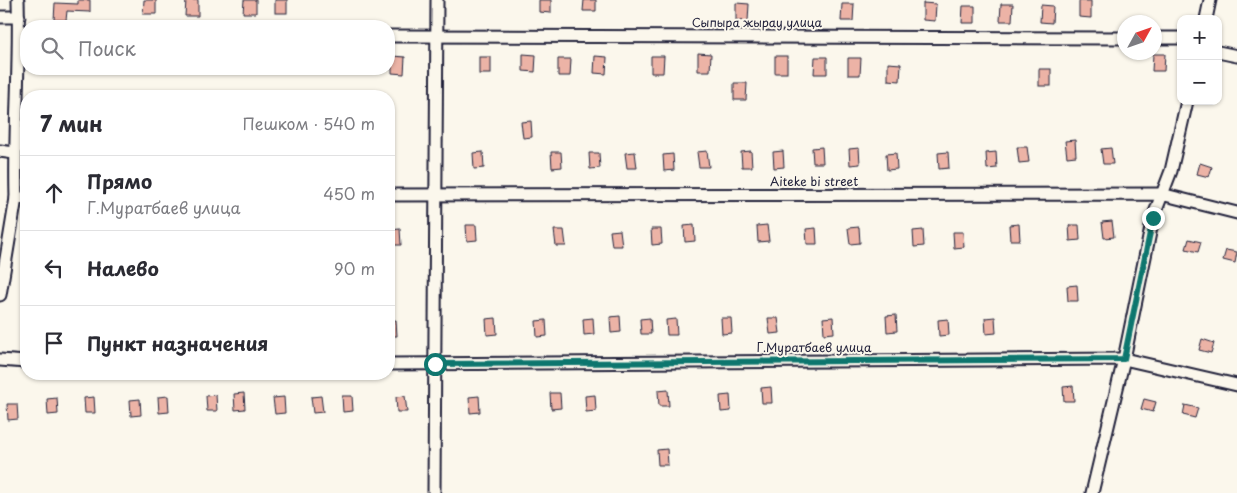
<!DOCTYPE html>
<html lang="ru">
<meta charset="utf-8">
<style>
body{margin:0;font-family:"Playpen Sans",sans-serif;background:#f2f2f3;color:#2b2b33}
.controls{position:absolute;right:15px;top:15px;display:grid;overflow:hidden;border-radius:10px;box-shadow:0 1px 4px #0004}
.controls button{width:45px;height:45px;display:grid;place-items:center;padding:0;border:0;border-bottom:1px solid #e1e1e2;background:#fff;color:#2b2b33;font:25px sans-serif}
.compass{position:absolute;left:1117px;top:15px;width:45px;height:45px;border-radius:50%;background:#fff;box-shadow:0 1px 4px #0004;rotate:50deg}
.stop{position:absolute;width:15px;height:15px;margin:-11px;border:4px solid #0f766e;border-radius:50%;background:#fff}
.stop.end{background:#0f766e;border-color:#fff;box-shadow:0 1px 5px #0008}
.list{margin:0;padding:0;list-style:none}
h2{display:flex;justify-content:space-between;align-items:center;height:65px;margin:0;padding:0 20px;font-size:21px}
h2 small{font-size:16px;font-weight:400;color:#7c7c81}
.list li{display:grid;grid-template-columns:32px 1fr auto;gap:15px;align-items:center;box-sizing:border-box;height:75px;padding:0 20px;border-top:1px solid #e1e1e2}
.list b{display:block;font-size:19px;white-space:nowrap}
.list p{margin:0;font-size:16px;white-space:nowrap;color:#7c7c81}
.list em{font-size:16px;font-style:normal;color:#7c7c81}
.icon{flex:none;width:28px;height:28px;fill:none;stroke:currentColor;stroke-width:2;stroke-linecap:round;stroke-linejoin:round}
.map{position:relative;flex:none;width:1237px;height:493px;overflow:hidden}
.search{position:absolute;background:#fff;box-shadow:0 1px 4px #0004;left:20px;top:20px;width:375px;height:55px;display:flex;align-items:center;gap:12px;box-sizing:border-box;padding:0 18px;border-radius:20px;color:#7c7c81;font-size:19px}
.panel{position:absolute;background:#fff;box-shadow:0 1px 4px #0004;left:20px;top:90px;width:375px;height:290px;border-radius:20px}
.map>svg:first-child{display:block}
</style>
<div class="map">
<svg width="1237" height="493" viewBox="0 0 1237 493">
<rect width="100%" height="100%" fill="#fbf7ec"/>
<filter id="ink" filterUnits="userSpaceOnUse"><feTurbulence type="fractalNoise" baseFrequency=".02" numOctaves="2"/><feDisplacementMap in="SourceGraphic" scale="10" xChannelSelector="R" yChannelSelector="G"/><feConvolveMatrix kernelMatrix="1 2 1 2 8 2 1 2 1" color-interpolation-filters="sRGB"/></filter>
<g filter="url(#ink)">
<g fill="#ecb3a6" stroke="#22223b">
<path d="M78 0H90V12L67 11 66 20H54L55 3 78 4Z"/>
<path d="M144 0H156V14H143Z"/>
<path d="M186 0H198V16H185Z"/>
<path d="M244 0H256V13H243Z"/>
<rect x="275" y="0" width="12" height="13"/>
<path d="M539 0H551V13L539 12Z"/>
<path d="M584 0H596V11H583Z"/>
<path d="M1079 1H1091V18L1079 17Z"/>
<path d="M736 3 749 4 748 21 736 20Z"/>
<path d="M923 3 936 4 935 21 923 20Z"/>
<path d="M842 4H854L853 21H841Z"/>
<path d="M1001 4H1013L1012 21H1000Z"/>
<path d="M1041 5 1053 6 1052 23 1040 22Z"/>
<path d="M963 6H975V23H962Z"/>
<path d="M698 53 711 54 710 71H698Z"/>
<path d="M523 54 536 55 535 72 523 71Z"/>
<path d="M1153 54H1165L1164 71H1152Z"/>
<path d="M392 56 405 57 404 74 392 73Z"/>
<path d="M595 56 607 57 606 74 594 73Z"/>
<path d="M651 56H664L663 73H651Z"/>
<rect x="775" y="56" width="12" height="17"/>
<rect x="479" y="57" width="12" height="17"/>
<path d="M815 57H827V74H814Z"/>
<path d="M848 58H861L860 75H848Z"/>
<path d="M558 59H571L570 76H558Z"/>
<path d="M888 63 901 64 900 81 888 80Z"/>
<rect x="1039" y="69" width="12" height="17"/>
<path d="M734 83H747L746 100H734Z"/>
<path d="M531 121 532 137 523 138 521 122Z"/>
<path d="M1075 140 1076 156 1067 157 1065 141Z"/>
<path d="M822 147 823 163H813L812 148Z"/>
<path d="M1017 147H1027L1029 162 1019 163Z"/>
<path d="M859 148 860 164 850 165 849 149Z"/>
<path d="M1111 148 1113 164H1103L1101 149Z"/>
<path d="M707 151 709 167H699L697 152Z"/>
<path d="M751 151 752 167H742L741 152Z"/>
<path d="M783 151 784 167 774 168 773 152Z"/>
<path d="M483 152 484 168 474 169 473 153Z"/>
<path d="M551 152H561L562 167 552 168Z"/>
<path d="M635 152 637 168H627L625 153Z"/>
<path d="M948 152 949 168 939 169 938 153Z"/>
<path d="M996 152 997 168 987 169 986 153Z"/>
<path d="M589 153H599L600 168 590 169Z"/>
<path d="M896 153 897 169 887 170 886 154Z"/>
<path d="M673 154 674 170 664 171 663 155Z"/>
<path d="M1200 163 1212 167 1209 177 1197 174Z"/>
<path d="M1112 221 1114 237 1104 238 1102 222Z"/>
<path d="M1019 224 1020 240H1010L1009 225Z"/>
<path d="M466 225H476L477 240 467 241Z"/>
<path d="M694 225 695 241 685 242 684 226Z"/>
<path d="M767 225 769 241 758 242 757 226Z"/>
<path d="M1069 225H1079L1080 240 1070 241Z"/>
<path d="M859 227 860 243 850 244 848 228Z"/>
<path d="M816 228 817 244H807L806 229Z"/>
<path d="M400 229 401 245H391L390 230Z"/>
<path d="M651 229H661L662 244 652 245Z"/>
<path d="M554 230H564L566 246H556Z"/>
<path d="M620 230 622 246H612L610 231Z"/>
<path d="M923 230 924 246 914 247 913 231Z"/>
<path d="M953 232H963L964 247 954 248Z"/>
<path d="M1189 239 1201 242 1198 252 1186 249Z"/>
<path d="M1226 250 1237 252 1235 263 1223 260Z"/>
<path d="M1077 285 1078 301H1068L1067 286Z"/>
<path d="M896 315 897 331 887 332 886 316Z"/>
<path d="M620 316 621 332 611 333 610 317Z"/>
<path d="M833 317 834 333 824 334 823 318Z"/>
<path d="M995 317 996 333 986 334 985 318Z"/>
<path d="M496 318 497 334 487 335 486 319Z"/>
<path d="M593 318 594 334 584 335 583 319Z"/>
<path d="M650 318 651 334H641L640 319Z"/>
<path d="M721 318H731L732 333 722 334Z"/>
<path d="M768 318H778L780 333 770 334Z"/>
<path d="M676 319 677 335H667L666 320Z"/>
<path d="M948 319 949 335 939 336 938 320Z"/>
<path d="M396 320 397 336H389V321Z"/>
<path d="M546 320 547 336 537 337 536 321Z"/>
<path d="M1202 339 1214 343 1211 353 1199 350Z"/>
<path d="M1073 386 1074 401H1064L1063 387Z"/>
<path d="M771 387 772 403H762L761 388Z"/>
<path d="M668 390 669 406H659L658 391Z"/>
<path d="M244 393 245 409 235 410 234 394Z"/>
<path d="M550 393H560L561 408 551 409Z"/>
<path d="M216 395 217 411H207L206 396Z"/>
<path d="M595 395 596 411 586 412 585 396Z"/>
<path d="M730 395 731 411 721 412 720 396Z"/>
<path d="M168 396 169 412 159 413 158 397Z"/>
<path d="M321 396 323 412 313 413 311 397Z"/>
<path d="M342 396H352L353 411 343 412Z"/>
<path d="M405 396 407 412H397L396 397Z"/>
<path d="M479 396 480 412 470 413 469 397Z"/>
<path d="M94 397 95 413H85L84 398Z"/>
<path d="M284 397 285 413 275 414 273 398Z"/>
<path d="M57 398 58 414 48 415 47 399Z"/>
<path d="M140 399 141 415 131 416 130 400Z"/>
<path d="M1144 399 1156 402 1153 412 1141 409Z"/>
<path d="M7 404H17L18 419 8 420Z"/>
<path d="M1185 405 1198 408 1195 418 1183 415Z"/>
<path d="M667 449 668 465H658L657 450Z"/>
</g>
<g fill="none" stroke-linecap="round" stroke-linejoin="round">
<defs>
<g id="minor">
<path d="M0 17H19"/>
<path d="M1206 19 1210 0"/>
<path d="M389 36 1124 38"/>
<path d="M1154 38H1181"/>
<path d="M1218 52 1237 56"/>
<path d="M0 151 14 153"/>
<path d="M389 195 1161 194 1237 213"/>
<path d="M16 198C14 132 20 66 18 0"/>
<path d="M0 295 16 198H26"/>
<path d="M0 360 26 362"/>
<path d="M389 364 1124 359 1237 385"/>
<path d="M434 493 437 0"/>
<path d="M1092 493 1124 359 1153 218 1171 171 1187 101"/>
</g>
</defs>
<use href="#minor" stroke="#22223b" stroke-width="15"/>
<use href="#minor" stroke="#fbf7ec" stroke-width="11"/>
</g>
</g>
<g fill="none" stroke-linecap="round" stroke-linejoin="round" filter="url(#ink)">
<path stroke="#0f766e" stroke-width="6" d="M435 364 1124 359 1153 218"/>
</g>
<g text-anchor="middle" dominant-baseline="central" stroke-width="4" stroke-linejoin="round" paint-order="stroke">
<g font-size="12" fill="#22223b" stroke="#fbf7ec">
<text x="757" y="22">Сыпыра жырау улица</text>
<text x="814" y="181">Aiteke bi street</text>
<text x="814" y="347">Г.Муратбаев улица</text>
</g>
</g>
</svg>
<div class="controls">
<button>+</button>
<button>−</button>
</div>
<svg class="compass" viewBox="-18 -18 36 36"><path d="M0-13l5 13h-10z" fill="#e53935"/><path d="M0 13l5-13h-10z" fill="#7c7c81"/></svg>
<div class="stop" style="left:435px;top:364px"></div>
<div class="stop end" style="left:1153px;top:218px"></div>
<div class="search"><svg class="icon" aria-label="search" viewBox="0 0 24 24"><circle cx="10" cy="10" r="6"/><path d="M15 15l6 6"/></svg>Поиск</div>
<section class="panel">
<h2>7 мин<small>Пешком · 540 m</small></h2>
<ul class="list">
<li><svg class="icon" aria-label="ahead" viewBox="0 0 24 24"><path d="M12 20V5M6 11l6-6 6 6"/></svg><div><b>Прямо</b><p>Г.Муратбаев улица</p></div><em>450 m</em></li>
<li><svg class="icon" aria-label="left" viewBox="0 0 24 24"><path d="M17 20v-9H6M10 6l-5 5 5 5"/></svg><div><b>Налево</b></div><em>90 m</em></li>
<li><svg class="icon" aria-label="arrive" viewBox="0 0 24 24"><path d="M6 21V4h12l-3 4 3 4H6"/></svg><div><b>Пункт назначения</b></div></li>
</ul>
</section>
</div>
